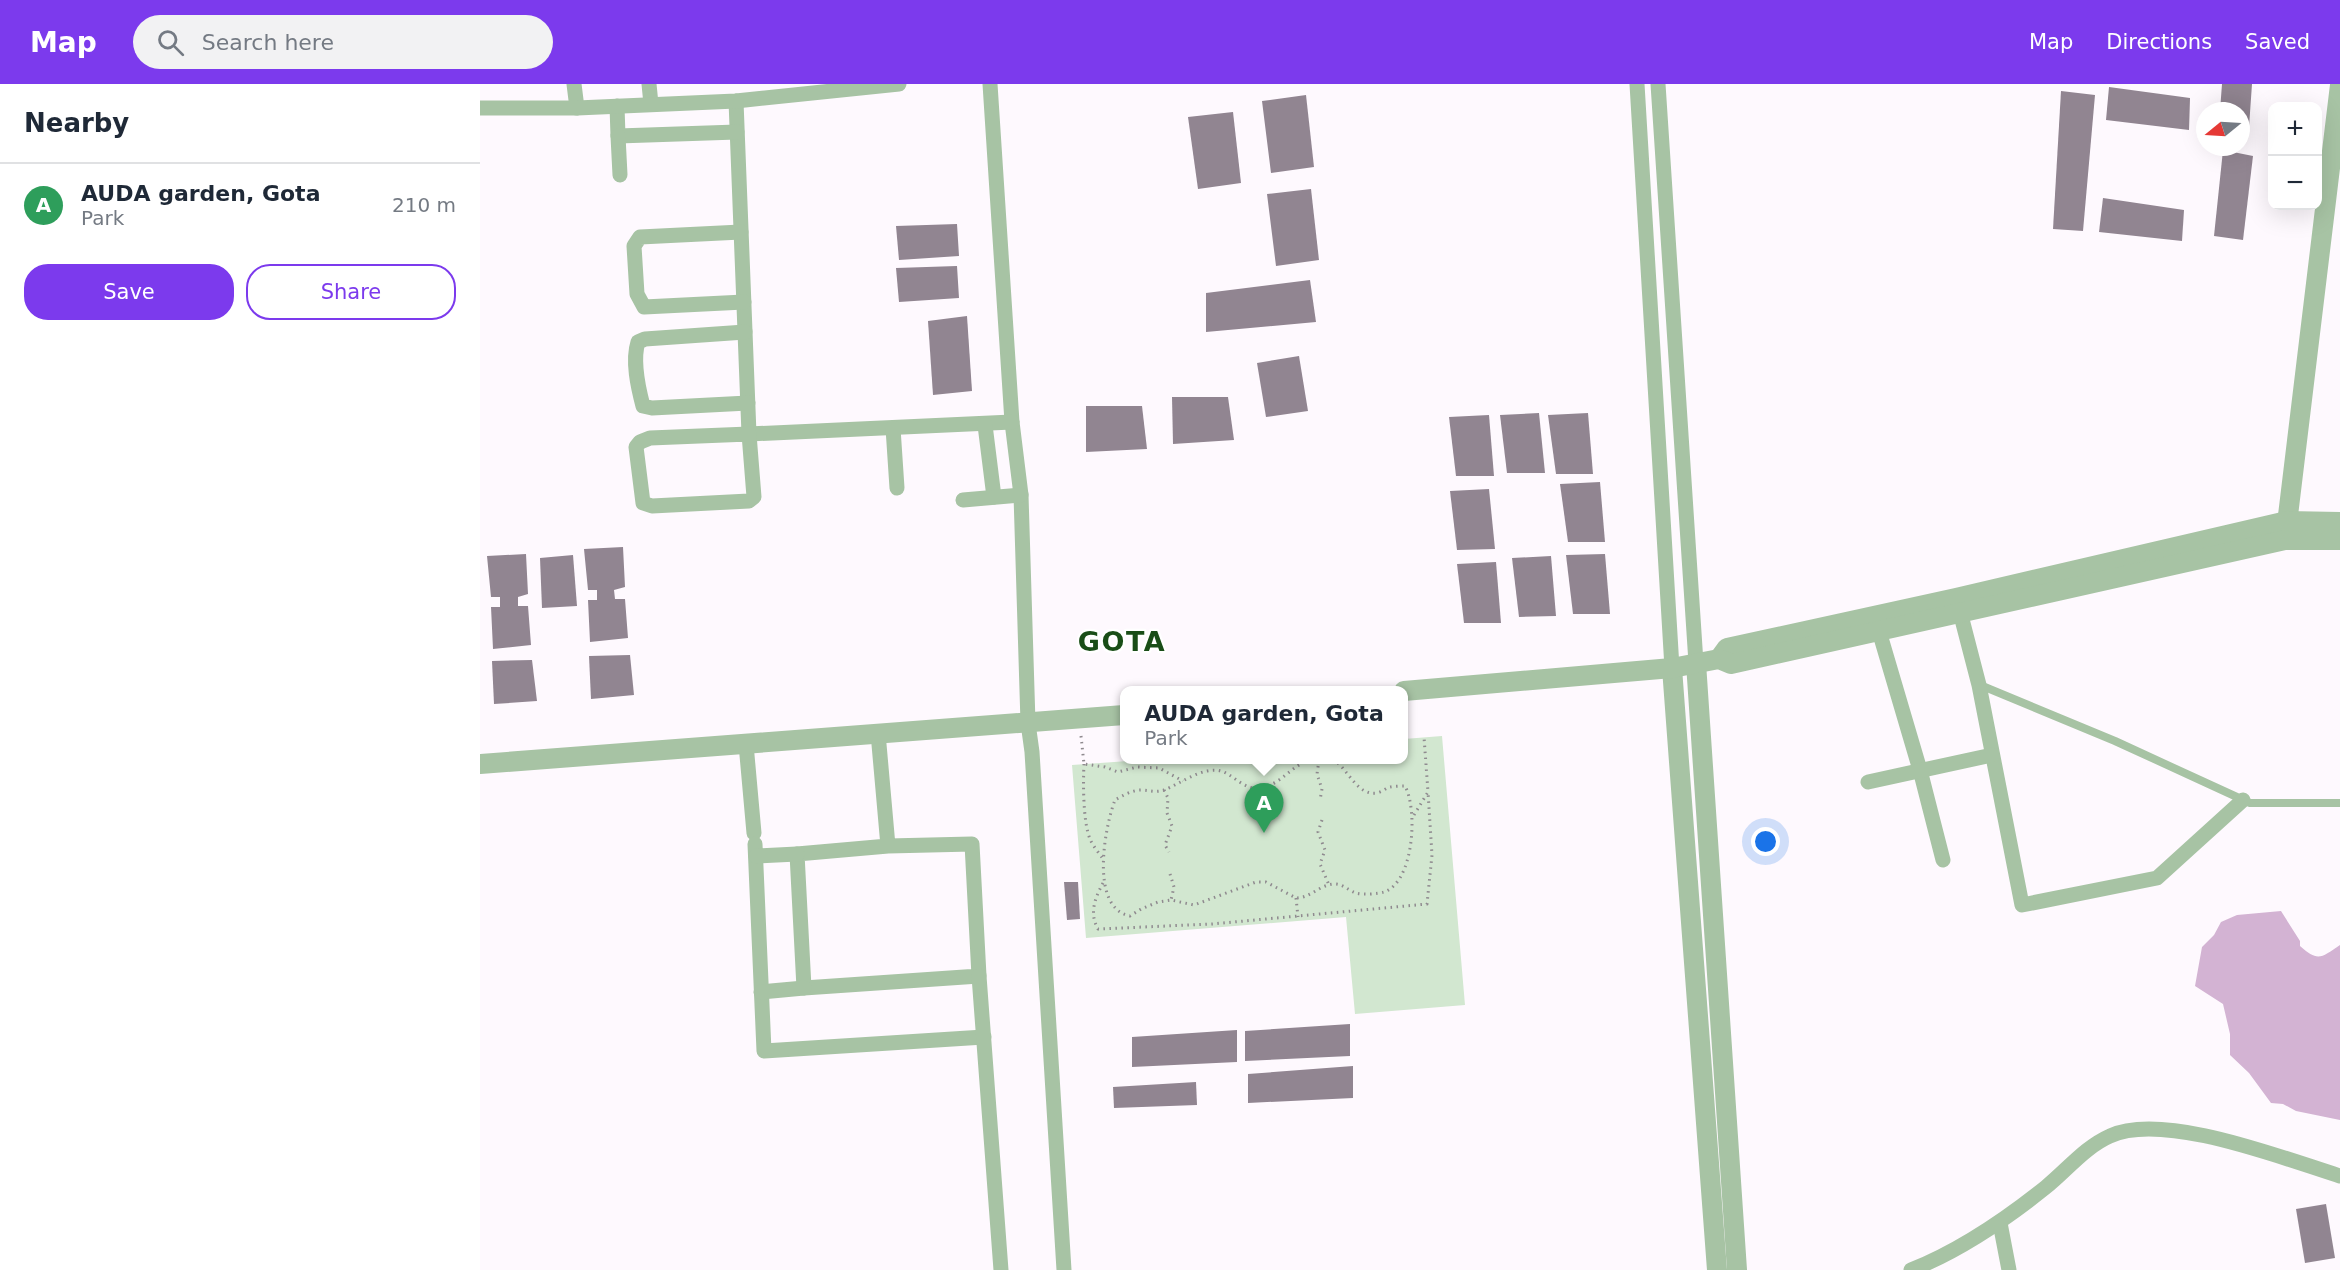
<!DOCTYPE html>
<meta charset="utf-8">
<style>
body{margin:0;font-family:"DejaVu Sans",sans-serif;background:#f2f2f3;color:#1f2937}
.controls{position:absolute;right:18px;top:18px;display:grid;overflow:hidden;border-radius:12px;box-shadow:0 6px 24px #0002}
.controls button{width:54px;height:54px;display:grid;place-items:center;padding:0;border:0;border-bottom:2px solid #e0e1e3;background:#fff;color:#1f2937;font:30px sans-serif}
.compass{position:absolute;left:1716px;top:18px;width:54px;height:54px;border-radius:50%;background:#fff;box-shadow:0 6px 24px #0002;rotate:252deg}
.you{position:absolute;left:1286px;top:758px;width:21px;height:21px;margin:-15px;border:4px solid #fff;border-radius:50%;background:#1a73e8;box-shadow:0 0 0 9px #1a73e833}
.badge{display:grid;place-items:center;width:39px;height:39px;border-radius:50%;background:#7c3aed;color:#fff;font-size:20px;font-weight:700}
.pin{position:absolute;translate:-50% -50px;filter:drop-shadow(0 2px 3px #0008)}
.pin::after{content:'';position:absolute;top:32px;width:21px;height:18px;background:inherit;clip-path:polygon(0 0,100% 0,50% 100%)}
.popup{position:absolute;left:640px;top:602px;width:288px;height:78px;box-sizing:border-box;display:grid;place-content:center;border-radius:12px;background:#fff;filter:drop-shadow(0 2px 4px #0005);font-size:20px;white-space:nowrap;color:#747a83}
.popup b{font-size:22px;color:#1f2937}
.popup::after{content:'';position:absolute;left:50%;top:100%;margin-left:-12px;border:12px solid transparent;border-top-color:#fff}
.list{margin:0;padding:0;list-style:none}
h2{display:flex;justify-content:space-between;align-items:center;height:78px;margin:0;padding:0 24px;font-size:26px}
h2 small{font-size:20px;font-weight:400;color:#747a83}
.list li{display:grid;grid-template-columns:39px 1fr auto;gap:18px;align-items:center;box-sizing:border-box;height:84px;padding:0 24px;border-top:2px solid #e0e1e3}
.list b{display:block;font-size:22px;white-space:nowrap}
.list p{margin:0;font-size:20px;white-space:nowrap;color:#747a83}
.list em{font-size:20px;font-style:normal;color:#747a83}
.actions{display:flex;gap:12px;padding:18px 24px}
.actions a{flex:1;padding:14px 0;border:2px solid #7c3aed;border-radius:24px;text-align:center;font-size:21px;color:#7c3aed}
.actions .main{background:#7c3aed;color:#fff}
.icon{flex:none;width:33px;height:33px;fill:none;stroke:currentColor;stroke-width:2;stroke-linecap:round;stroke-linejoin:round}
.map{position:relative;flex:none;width:1860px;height:1186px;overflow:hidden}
header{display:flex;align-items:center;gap:36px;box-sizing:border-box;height:84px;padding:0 30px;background:#7c3aed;color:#fff}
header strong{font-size:28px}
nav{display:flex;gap:33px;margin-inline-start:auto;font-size:21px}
.search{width:420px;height:54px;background:#f2f2f3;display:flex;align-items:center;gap:15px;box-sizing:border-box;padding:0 21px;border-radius:33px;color:#747a83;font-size:22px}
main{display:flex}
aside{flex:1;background:#fff}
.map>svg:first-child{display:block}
</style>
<header>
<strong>Map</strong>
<div class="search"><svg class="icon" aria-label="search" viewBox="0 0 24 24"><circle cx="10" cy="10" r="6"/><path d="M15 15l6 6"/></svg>Search here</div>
<nav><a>Map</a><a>Directions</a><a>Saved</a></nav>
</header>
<main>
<aside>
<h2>Nearby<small></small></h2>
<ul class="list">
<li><span class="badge" style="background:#2e9e5b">A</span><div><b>AUDA garden, Gota</b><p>Park</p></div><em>210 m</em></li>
</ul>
<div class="actions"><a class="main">Save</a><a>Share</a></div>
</aside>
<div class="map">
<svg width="1860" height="1186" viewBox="0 0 1860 1186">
<rect width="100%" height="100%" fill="#fef9fe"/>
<path fill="#d2e7d0" d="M962 652 985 921 875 930 866 833 606 854 592 681 662 676H924V655Z"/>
<path fill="#d3b3d3" d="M1801 827 1820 857V862C1838 878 1841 874 1860 861V1036L1816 1027 1803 1020 1791 1019 1769 989 1750 971V950L1743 920 1715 902 1722 863 1734 851 1741 838 1757 831Z"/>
<g fill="#918591">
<path d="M1742 0H1772L1769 43 1761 42V27H1740Z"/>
<path d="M1629 3 1710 14 1709 46 1626 36Z"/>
<path d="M1581 7 1615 11 1603 147 1573 145Z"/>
<path d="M826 11 834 83 791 89 782 17Z"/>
<path d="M753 28 761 99 718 105 708 33Z"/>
<path d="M1743 66 1773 72 1763 156 1734 152Z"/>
<path d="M831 105 839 176 796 182 787 110Z"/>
<path d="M1623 114 1704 126 1702 157 1619 148Z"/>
<path d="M477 140 479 172 419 176 416 142Z"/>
<path d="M477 182 479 214 419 218 416 184Z"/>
<path d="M830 196 836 238 726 248V209Z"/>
<path d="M487 232 492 307 453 311 448 237Z"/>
<path d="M819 272 828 327 786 333 777 279Z"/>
<path d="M692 313H748L754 356 693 360Z"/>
<path d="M606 322H662L667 365 606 368Z"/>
<path d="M1059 329 1065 389H1027L1020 331Z"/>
<path d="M1108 329 1113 390H1076L1068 331Z"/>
<path d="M1009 331 1014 392H976L969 333Z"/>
<path d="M1120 398 1125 458H1088L1080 400Z"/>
<path d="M1009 405 1015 465 977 466 970 407Z"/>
<path d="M143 463 145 503 134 506 135 515H145L148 554 110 558 108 516H117V506H108L104 465Z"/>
<path d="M46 470 48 510 38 513V522H48L51 561 13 565 11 523H20V513H11L7 472Z"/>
<path d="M1125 470 1130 530H1093L1086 471Z"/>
<path d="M93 471 97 522 62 524 60 474Z"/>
<path d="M1071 472 1076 532 1039 533 1032 474Z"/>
<path d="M1016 478 1021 539H984L977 480Z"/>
<path d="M150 571 154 611 111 615 109 572Z"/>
<path d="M52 576 57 617 14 620 12 577Z"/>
<path d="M584 798H598L600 835 587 836Z"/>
<path d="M870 940V972L765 977V947Z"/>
<path d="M757 946V978L652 983V953Z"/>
<path d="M873 982V1014L768 1019V990Z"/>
<path d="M716 998 717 1021 634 1024 633 1003Z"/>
<path d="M1846 1120 1855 1174 1825 1179 1816 1125Z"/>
</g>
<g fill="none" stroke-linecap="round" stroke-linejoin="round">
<g stroke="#8f8a8f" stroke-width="3" stroke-dasharray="1.5 4.5" stroke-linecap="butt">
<path d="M601 652 604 680 625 683 638 688 657 683 679 684 703 697"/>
<path d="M830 676C811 681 802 701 779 704 764 706 754 691 741 687 723 682 700 700 684 706 676 709 669 706 661 706 652 706 642 712 635 716 625 742 609 824 650 832L661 825 678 818 691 816 714 821 776 798H786L816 814C831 814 840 800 855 800 863 800 869 807 876 809 884 811 897 810 904 808 934 798 938 726 925 702 921 702 915 702 910 703 906 704 902 708 897 709 877 712 868 685 854 676"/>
<path d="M839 676 837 690 842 705 840 716"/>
<path d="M604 680C603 699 603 738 610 755 613 762 619 769 623 775"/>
<path d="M684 706 688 714 687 729 692 742 685 761 689 768"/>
<path d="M934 731 948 708 944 653"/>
<path d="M842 736 838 748 845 766 840 780 849 801"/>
<path d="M690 790 694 803 691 816"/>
<path d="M623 799C615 814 609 829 618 845L732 840 947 820 952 771 948 708"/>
<path d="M816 814 818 833"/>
</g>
<path stroke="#a7c3a4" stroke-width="8" d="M1500 601 1635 657 1770 719H1860"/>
<g stroke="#a7c3a4" stroke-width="15">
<path d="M94 0 97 24"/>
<path d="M169 0 171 20"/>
<path d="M510 0 532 338 541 411 548 639 552 668 584 1186"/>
<path d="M1157 0 1192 584"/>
<path d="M1178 0 1216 579"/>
<path d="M256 17 269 350 532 338"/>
<path d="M137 22 138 52 257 48"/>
<path d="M0 24H97L256 17 419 0"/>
<path d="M138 52 140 91"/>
<path d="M261 148 160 153 154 162 157 210 164 223 264 218"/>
<path d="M265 248 165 255 158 258C152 277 158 303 163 322L172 324 268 319"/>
<path d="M505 341 514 413"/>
<path d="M413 344 417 404"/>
<path d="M269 350 274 413 269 417 172 422 163 419 156 363 160 358 170 354Z"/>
<path d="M483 416 541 411"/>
<path d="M1478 520 1499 601 1542 821 1677 794 1763 716"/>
<path d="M1399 547 1440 686 1463 776"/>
<path d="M398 649 408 762 492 760 499 892 324 904 317 770 408 762"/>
<path d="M266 660 274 749"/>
<path d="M1388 698 1512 671"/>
<path d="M275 760 284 967 504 953"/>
<path d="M276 772 317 770"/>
<path d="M499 892 521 1186"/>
<path d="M281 908 324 904"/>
<path d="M1520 1139 1529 1186"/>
<path d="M1431 1186C1479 1167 1526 1135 1566 1103 1587 1086 1605 1063 1630 1052 1683 1027 1805 1075 1860 1092"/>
</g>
<g stroke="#a7c3a4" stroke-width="20">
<path d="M1806 448 1860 1"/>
<path d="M1239 575 1247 564 1476 514 1807 437 1860 438"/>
<path d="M1216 579 1257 1186"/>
<path d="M1192 584 1237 1186"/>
<path d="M924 607 1192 584 1239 575 1251 580 1805 456H1860"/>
<path d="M0 680 644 631"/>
</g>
</g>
<g text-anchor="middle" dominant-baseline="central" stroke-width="4.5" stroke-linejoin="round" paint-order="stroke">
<g font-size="27" font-weight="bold" letter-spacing="1.5" fill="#194d17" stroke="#fff">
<text x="642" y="557">GOTA</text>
</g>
</g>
</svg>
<div class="controls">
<button>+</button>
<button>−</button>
</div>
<svg class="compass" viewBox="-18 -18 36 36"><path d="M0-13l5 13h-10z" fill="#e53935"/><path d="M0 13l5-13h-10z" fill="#747a83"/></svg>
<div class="you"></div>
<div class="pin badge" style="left:784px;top:749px;background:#2e9e5b">A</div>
<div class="popup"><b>AUDA garden, Gota</b>Park</div>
</div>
</main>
